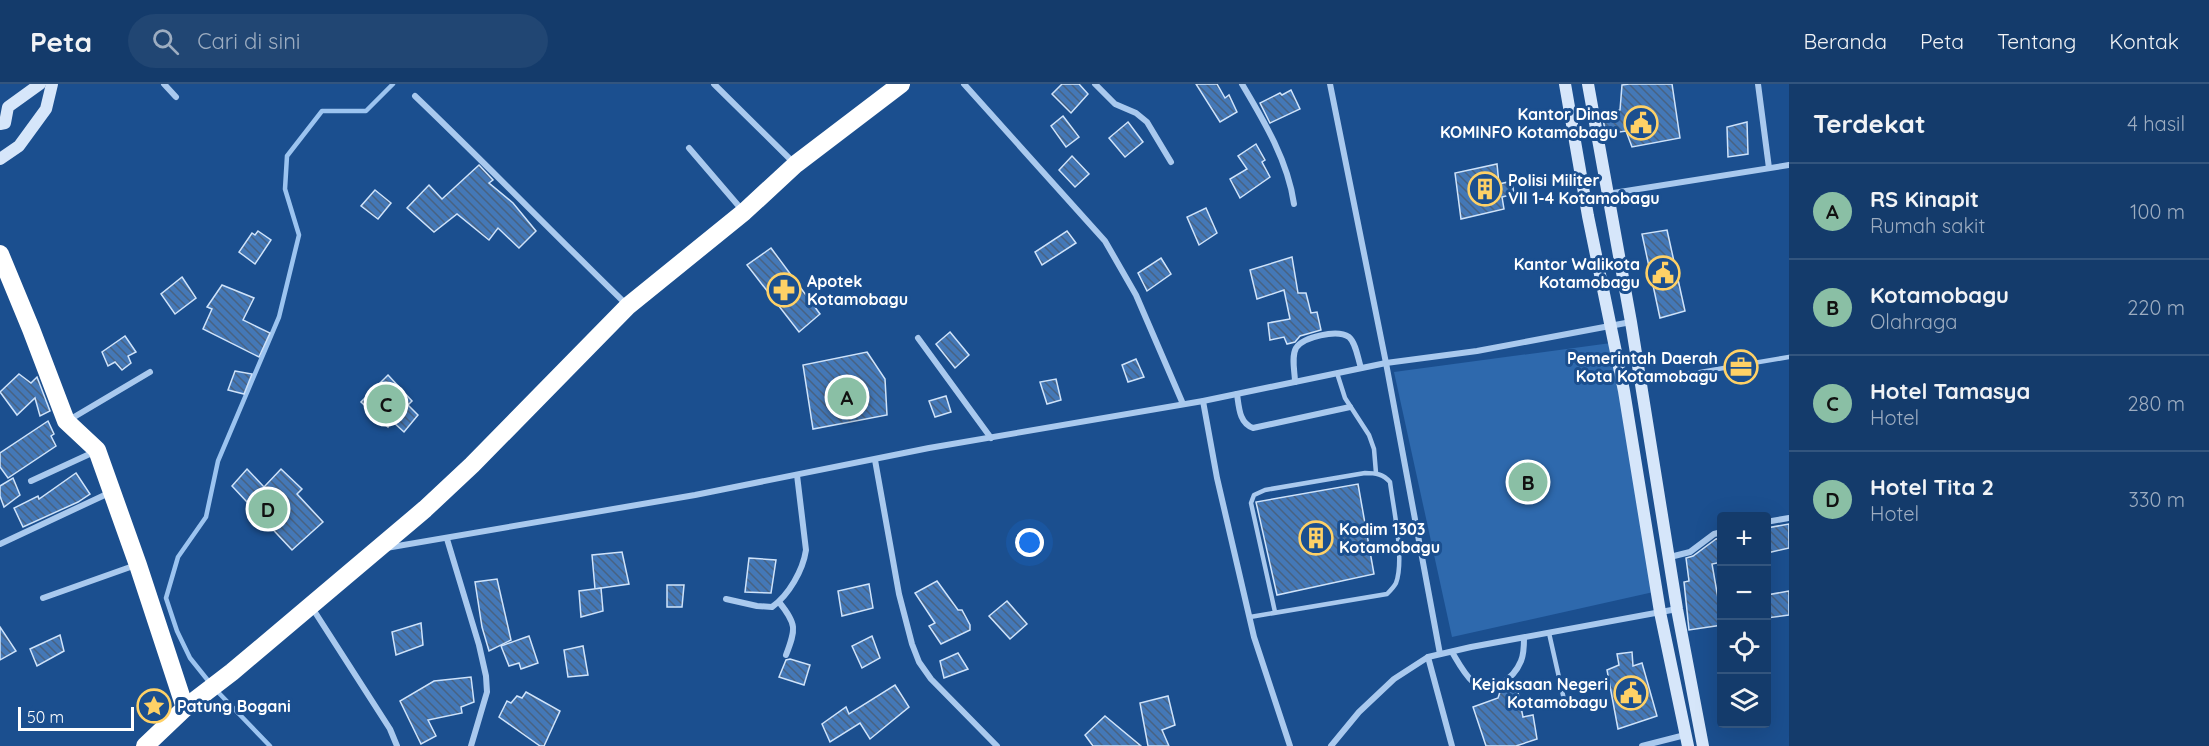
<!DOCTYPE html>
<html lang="id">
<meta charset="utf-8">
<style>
body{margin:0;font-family:Quicksand,sans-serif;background:#214673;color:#f1f3f6}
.controls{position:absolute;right:18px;bottom:18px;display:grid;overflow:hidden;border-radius:6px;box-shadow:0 6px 24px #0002}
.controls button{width:54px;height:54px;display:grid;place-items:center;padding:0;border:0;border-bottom:2px solid #33557e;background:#143b6b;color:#f1f3f6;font:30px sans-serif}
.scale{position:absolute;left:18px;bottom:15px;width:116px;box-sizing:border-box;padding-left:6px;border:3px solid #fff;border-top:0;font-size:16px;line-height:21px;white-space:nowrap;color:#fff;-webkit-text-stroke:4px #1b4f8f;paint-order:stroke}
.you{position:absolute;left:1030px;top:459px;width:21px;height:21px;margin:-15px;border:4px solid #fff;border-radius:50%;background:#1a73e8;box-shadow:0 0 0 9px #1a73e833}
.badge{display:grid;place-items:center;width:39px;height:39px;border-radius:50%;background:#8abfa5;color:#111;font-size:20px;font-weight:700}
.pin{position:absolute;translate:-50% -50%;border:3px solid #fff;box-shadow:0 2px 6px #0006}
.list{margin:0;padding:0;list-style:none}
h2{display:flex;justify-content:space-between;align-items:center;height:78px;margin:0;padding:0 24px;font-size:26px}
h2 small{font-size:20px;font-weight:400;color:#9dadc1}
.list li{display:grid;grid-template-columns:39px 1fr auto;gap:18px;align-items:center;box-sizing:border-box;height:96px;padding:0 24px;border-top:2px solid #33557e}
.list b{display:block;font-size:22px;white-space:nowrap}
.list p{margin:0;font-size:20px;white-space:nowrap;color:#9dadc1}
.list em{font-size:20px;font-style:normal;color:#9dadc1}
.icon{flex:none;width:33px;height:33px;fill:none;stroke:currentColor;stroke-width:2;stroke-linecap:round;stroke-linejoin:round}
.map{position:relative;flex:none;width:1789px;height:662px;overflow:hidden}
header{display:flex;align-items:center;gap:36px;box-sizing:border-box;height:84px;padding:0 30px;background:#143b6b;border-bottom:2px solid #33557e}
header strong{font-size:28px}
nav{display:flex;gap:33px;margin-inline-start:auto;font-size:21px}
.search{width:420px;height:54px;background:#214673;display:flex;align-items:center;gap:15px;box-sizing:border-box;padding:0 21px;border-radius:33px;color:#9dadc1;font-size:22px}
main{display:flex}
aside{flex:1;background:#143b6b}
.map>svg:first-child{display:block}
</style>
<header>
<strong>Peta</strong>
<div class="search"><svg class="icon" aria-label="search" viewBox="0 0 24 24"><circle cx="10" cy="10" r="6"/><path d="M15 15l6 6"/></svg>Cari di sini</div>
<nav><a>Beranda</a><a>Peta</a><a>Tentang</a><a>Kontak</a></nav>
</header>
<main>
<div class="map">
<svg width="1789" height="662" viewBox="0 0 1789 662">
<defs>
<pattern id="building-back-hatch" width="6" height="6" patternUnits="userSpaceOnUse" patternTransform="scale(1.5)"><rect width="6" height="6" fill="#4478b7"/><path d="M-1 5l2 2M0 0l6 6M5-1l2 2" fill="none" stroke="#486282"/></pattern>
</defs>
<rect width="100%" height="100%" fill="#1b4f8f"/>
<path fill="#2e69ad" d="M1611 259 1658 507 1452 553 1394 288Z"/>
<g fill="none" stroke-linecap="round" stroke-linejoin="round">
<g stroke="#9cc4f0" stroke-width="4.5">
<path d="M210 599 190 574 177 547 166 514 178 473 206 433 218 377 279 233 299 151 285 105 287 72 322 27H366L393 0"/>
<path d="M216 606 270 662"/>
</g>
</g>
<g fill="url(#building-back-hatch)" stroke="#cfe3fa" stroke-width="1.5">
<path d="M1062 0H1079L1088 10 1071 29 1052 10Z"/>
<path d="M1196 0H1217L1225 14 1229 11 1237 28 1220 38Z"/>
<path d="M1629 0H1672L1680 54 1632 63 1626 47 1606 50 1602 31 1620 26 1622 1Z"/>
<path d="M1291 6 1300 25 1270 39 1260 19 1280 9 1282 11Z"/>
<path d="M1063 32 1079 53 1066 63 1051 42Z"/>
<path d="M1128 38 1143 58 1125 73 1109 54Z"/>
<path d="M1747 38 1748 70 1728 73 1727 43Z"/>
<path d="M1256 60 1265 76 1262 78 1270 93 1240 114 1230 95 1247 85 1238 72Z"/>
<path d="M1072 72 1089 90 1075 103 1059 86Z"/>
<path d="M1497 80 1499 100 1512 97 1514 110 1502 113 1504 125 1461 135 1455 89Z"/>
<path d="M479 81 493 96 489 99 513 119 536 147 519 164 498 144 489 156 457 130 434 148 407 124 429 101 442 115Z"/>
<path d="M375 106 391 119 378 135 361 122Z"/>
<path d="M1206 124 1217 149 1199 161 1187 133Z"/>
<path d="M1667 146 1685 227 1660 234 1642 150Z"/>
<path d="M258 147 271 156 255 180 239 168 252 149 255 151Z"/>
<path d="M1067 147 1076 159 1042 181 1035 168Z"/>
<path d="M771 164 820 230 799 248 747 181Z"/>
<path d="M1292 173 1298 209H1306L1311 229 1317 228 1321 246 1300 252 1295 258 1287 260 1284 253 1270 256 1268 239 1290 235 1284 206 1257 215 1250 186Z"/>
<path d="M1161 174 1171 190 1147 207 1138 189Z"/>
<path d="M182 193 196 214 175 230 161 210Z"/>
<path d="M222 201 254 214 243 236 270 249 259 273 203 245 212 225 207 223Z"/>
<path d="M950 248 969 271 955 284 936 260Z"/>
<path d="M125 252 136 268 128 272 131 279 122 286 115 278 108 282 102 268Z"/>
<path d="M867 268 885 295 887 331 813 345 803 281Z"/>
<path d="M1136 275 1144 293 1128 298 1122 281Z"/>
<path d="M235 287 252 290 244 310 228 306Z"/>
<path d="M19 290 31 299 37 293 50 327 40 332 35 314 17 331 0 308Z"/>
<path d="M388 291 412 317 408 321 418 331 404 348 392 337 388 343 361 318Z"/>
<path d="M1056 295 1061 316 1047 320 1040 298Z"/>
<path d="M946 312 951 328 935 333 929 317Z"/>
<path d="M48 337 54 350 51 352 56 362 8 394 0 383V369Z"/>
<path d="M247 385 264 403 281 385 302 405 297 410 323 438 292 466 232 402Z"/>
<path d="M76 389 90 410 78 418 23 443 14 424 38 412 39 415Z"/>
<path d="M13 394 20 411 4 423 0 412V402Z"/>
<path d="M1358 400 1374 490 1277 511 1256 418Z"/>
<path d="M1789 440V464L1767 469V444Z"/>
<path d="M1722 454V478L1712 480 1719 520H1722V541L1689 546 1684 498 1689 497 1686 474 1693 472 1716 455Z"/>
<path d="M622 468 629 500 595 505 592 471Z"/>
<path d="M749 474 776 476 771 509 745 508Z"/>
<path d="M497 495 511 556 489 567 482 543 475 498Z"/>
<path d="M937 497 958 526H962L970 541V546L941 560 929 542 935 539 915 509Z"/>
<path d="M869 500 873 524 842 532 838 507Z"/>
<path d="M667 501H684L682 523H667Z"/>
<path d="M601 504 603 527 581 533 579 507Z"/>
<path d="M1789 507V531L1767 534V511Z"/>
<path d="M1007 517 1027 540 1010 555 989 532Z"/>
<path d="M421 539 423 561 396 571 392 548Z"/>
<path d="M0 543 16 567 0 576Z"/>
<path d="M60 551 64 567 37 582 30 565Z"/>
<path d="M529 552 538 579 521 585 519 579 509 582 501 562Z"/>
<path d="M872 552 880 574 862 584 852 562Z"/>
<path d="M583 562 588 591 568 593 564 566Z"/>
<path d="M1632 568 1633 582 1642 579 1657 632 1618 645 1607 586 1619 581 1617 570Z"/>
<path d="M958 569 968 585 944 594 940 577Z"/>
<path d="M790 575 810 581 804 601 779 593 786 576Z"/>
<path d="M471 593 474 618 461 623 462 629 428 636 436 652 421 660 400 617 434 597Z"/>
<path d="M895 601 909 623 870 655 860 639 830 658 822 640 846 623 849 630Z"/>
<path d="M1517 604 1523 633 1533 631 1537 655 1516 662H1486L1473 623 1498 614 1500 608Z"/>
<path d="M526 608 560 627 544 662H540L499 633 507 617 511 619 517 612 522 614Z"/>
<path d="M1168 612 1175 641 1162 646 1169 662H1148L1140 619Z"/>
<path d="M1105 632 1141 662H1093L1085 651Z"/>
</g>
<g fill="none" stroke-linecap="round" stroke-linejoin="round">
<g stroke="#a9c9ee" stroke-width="4.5">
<path d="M1337 289 1345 314 1369 351 1374 365 1376 389"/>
<path d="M1641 298 1789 273"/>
<path d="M1250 533 1387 510C1391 506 1394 503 1396 499 1405 475 1393 423 1390 398 1383 390 1376 389 1365 389L1265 406 1254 411 1251 419 1275 528"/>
<path d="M1549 549 1565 620"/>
</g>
<g stroke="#a9c9ee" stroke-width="6">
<path d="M164 0 176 13"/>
<path d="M714 0 795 80"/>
<path d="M964 0 1105 157 1136 211 1183 320"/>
<path d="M1095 0 1115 20 1136 29 1147 38 1171 78"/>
<path d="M1242 0C1264 37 1288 77 1294 120"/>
<path d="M1330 0 1386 279 1440 570"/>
<path d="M1758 0 1769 84"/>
<path d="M415 12C486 80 555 151 626 220"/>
<path d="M689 64 743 127"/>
<path d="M1607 110 1789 81"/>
<path d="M918 254 991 354"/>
<path d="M1295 298C1295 289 1291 273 1296 264 1303 253 1337 245 1349 253 1356 259 1358 275 1361 284"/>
<path d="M1237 310C1239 323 1239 339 1253 344L1350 323"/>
<path d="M1203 317 1217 394 1254 553 1290 662"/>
<path d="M69 336 150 288"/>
<path d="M875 376 899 510 912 560 919 578 931 595 997 662"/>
<path d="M31 397 94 368"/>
<path d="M1766 438 1789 434"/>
<path d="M447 455 479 561 486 592 487 608 471 662"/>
<path d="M0 460 109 409"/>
<path d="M386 464 695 411 929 364 1203 317 1386 279 1477 267 1631 238"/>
<path d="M1670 473 1690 468 1714 450 1722 448"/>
<path d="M43 514 136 481"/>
<path d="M726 515 757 522 772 523C789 511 803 486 806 466L797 391"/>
<path d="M779 518C797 540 796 545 786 571"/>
<path d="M311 522 390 645 397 662"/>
<path d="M1452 568C1458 578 1464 590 1473 598 1491 613 1514 594 1521 577 1524 570 1524 561 1524 554"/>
<path d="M1428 573 1452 662"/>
<path d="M1331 662 1359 628 1394 595 1428 573 1471 563 1677 525"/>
<path d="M1642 662 1685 651"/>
</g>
<g stroke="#d6e6fa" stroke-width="12">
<path d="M1565 0 1588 132 1624 307 1660 528 1688 662"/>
<path d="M1588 0 1631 238 1677 525 1703 662"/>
<path d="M0 40 5 39 8 23 40 0"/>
<path d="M0 75 19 62 46 25 52 0"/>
</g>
<g stroke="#fff" stroke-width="18">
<path d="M0 170 31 245 66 337 97 366 138 481 185 624"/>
<path d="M145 662 185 624 232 588 425 425 472 381 628 222 744 128 796 80 901 0"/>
</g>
</g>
<defs>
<symbol id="civic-ring" viewBox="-11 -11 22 22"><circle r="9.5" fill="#1b4f8f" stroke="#ffd166" stroke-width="1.5"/><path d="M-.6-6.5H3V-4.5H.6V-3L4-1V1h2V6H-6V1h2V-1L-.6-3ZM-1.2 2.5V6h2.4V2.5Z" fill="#ffd166"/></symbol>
<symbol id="building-ring" viewBox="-11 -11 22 22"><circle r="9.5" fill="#1b4f8f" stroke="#ffd166" stroke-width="1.5"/><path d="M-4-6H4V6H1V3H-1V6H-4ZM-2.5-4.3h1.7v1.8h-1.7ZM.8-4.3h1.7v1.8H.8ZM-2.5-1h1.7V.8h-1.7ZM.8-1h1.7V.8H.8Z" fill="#ffd166"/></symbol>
<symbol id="pharmacy-ring" viewBox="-11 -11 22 22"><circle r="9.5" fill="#1b4f8f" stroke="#ffd166" stroke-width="1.5"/><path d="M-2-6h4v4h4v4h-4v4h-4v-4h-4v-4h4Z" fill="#ffd166"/></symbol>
<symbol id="office-ring" viewBox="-11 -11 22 22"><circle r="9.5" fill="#1b4f8f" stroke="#ffd166" stroke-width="1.5"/><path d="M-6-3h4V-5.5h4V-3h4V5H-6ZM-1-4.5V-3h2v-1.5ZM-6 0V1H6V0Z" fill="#ffd166"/></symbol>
<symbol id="sight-ring" viewBox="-11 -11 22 22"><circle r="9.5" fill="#1b4f8f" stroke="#ffd166" stroke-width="1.5"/><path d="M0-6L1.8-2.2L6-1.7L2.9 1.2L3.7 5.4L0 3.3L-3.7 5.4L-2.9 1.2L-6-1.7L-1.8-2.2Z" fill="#ffd166"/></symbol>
</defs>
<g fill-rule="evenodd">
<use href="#civic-ring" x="1622" y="20" width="38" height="38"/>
<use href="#building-ring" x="1466" y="86" width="38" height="38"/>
<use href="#civic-ring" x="1644" y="170" width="38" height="38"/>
<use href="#pharmacy-ring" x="765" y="187" width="38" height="38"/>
<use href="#office-ring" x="1722" y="264" width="38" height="38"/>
<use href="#building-ring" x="1297" y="435" width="38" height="38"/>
<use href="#civic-ring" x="1612" y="590" width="38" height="38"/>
<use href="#sight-ring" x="135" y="603" width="38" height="38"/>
</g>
<g text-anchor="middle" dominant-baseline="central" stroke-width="6" stroke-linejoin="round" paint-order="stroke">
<g font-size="16" font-weight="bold" fill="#fff" stroke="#1b4f8f" text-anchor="end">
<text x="1618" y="30">Kantor Dinas<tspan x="1618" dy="18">KOMINFO Kotamobagu</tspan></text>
<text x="1508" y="96" text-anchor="start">Polisi Militer<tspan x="1508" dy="18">VII 1-4 Kotamobagu</tspan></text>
<text x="1640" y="180">Kantor Walikota<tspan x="1640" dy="18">Kotamobagu</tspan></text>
<text x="807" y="197" text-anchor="start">Apotek<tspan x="807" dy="18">Kotamobagu</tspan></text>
<text x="1718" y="274">Pemerintah Daerah<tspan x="1718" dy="18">Kota Kotamobagu</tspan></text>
<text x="1339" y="445" text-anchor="start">Kodim 1303<tspan x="1339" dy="18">Kotamobagu</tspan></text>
<text x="1608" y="600">Kejaksaan Negeri<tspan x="1608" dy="18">Kotamobagu</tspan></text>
<text x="177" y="622" text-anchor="start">Patung Bogani</text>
</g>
</g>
</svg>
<div class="controls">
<button>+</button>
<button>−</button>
<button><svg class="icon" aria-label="locate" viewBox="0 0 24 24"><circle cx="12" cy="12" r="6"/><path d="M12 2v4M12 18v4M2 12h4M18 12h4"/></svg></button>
<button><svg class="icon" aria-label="layers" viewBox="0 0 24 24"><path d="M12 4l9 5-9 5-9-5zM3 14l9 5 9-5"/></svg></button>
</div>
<div class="scale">50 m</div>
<div class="you"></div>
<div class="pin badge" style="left:847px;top:313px">A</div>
<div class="pin badge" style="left:1528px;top:398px">B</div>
<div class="pin badge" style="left:386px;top:320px">C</div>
<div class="pin badge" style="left:268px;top:425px">D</div>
</div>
<aside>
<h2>Terdekat<small>4 hasil</small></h2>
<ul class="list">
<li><span class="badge">A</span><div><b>RS Kinapit</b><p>Rumah sakit</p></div><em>100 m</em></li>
<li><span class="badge">B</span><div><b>Kotamobagu</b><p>Olahraga</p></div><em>220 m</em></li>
<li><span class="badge">C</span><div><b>Hotel Tamasya</b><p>Hotel</p></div><em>280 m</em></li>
<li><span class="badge">D</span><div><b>Hotel Tita 2</b><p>Hotel</p></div><em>330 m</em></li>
</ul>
</aside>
</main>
